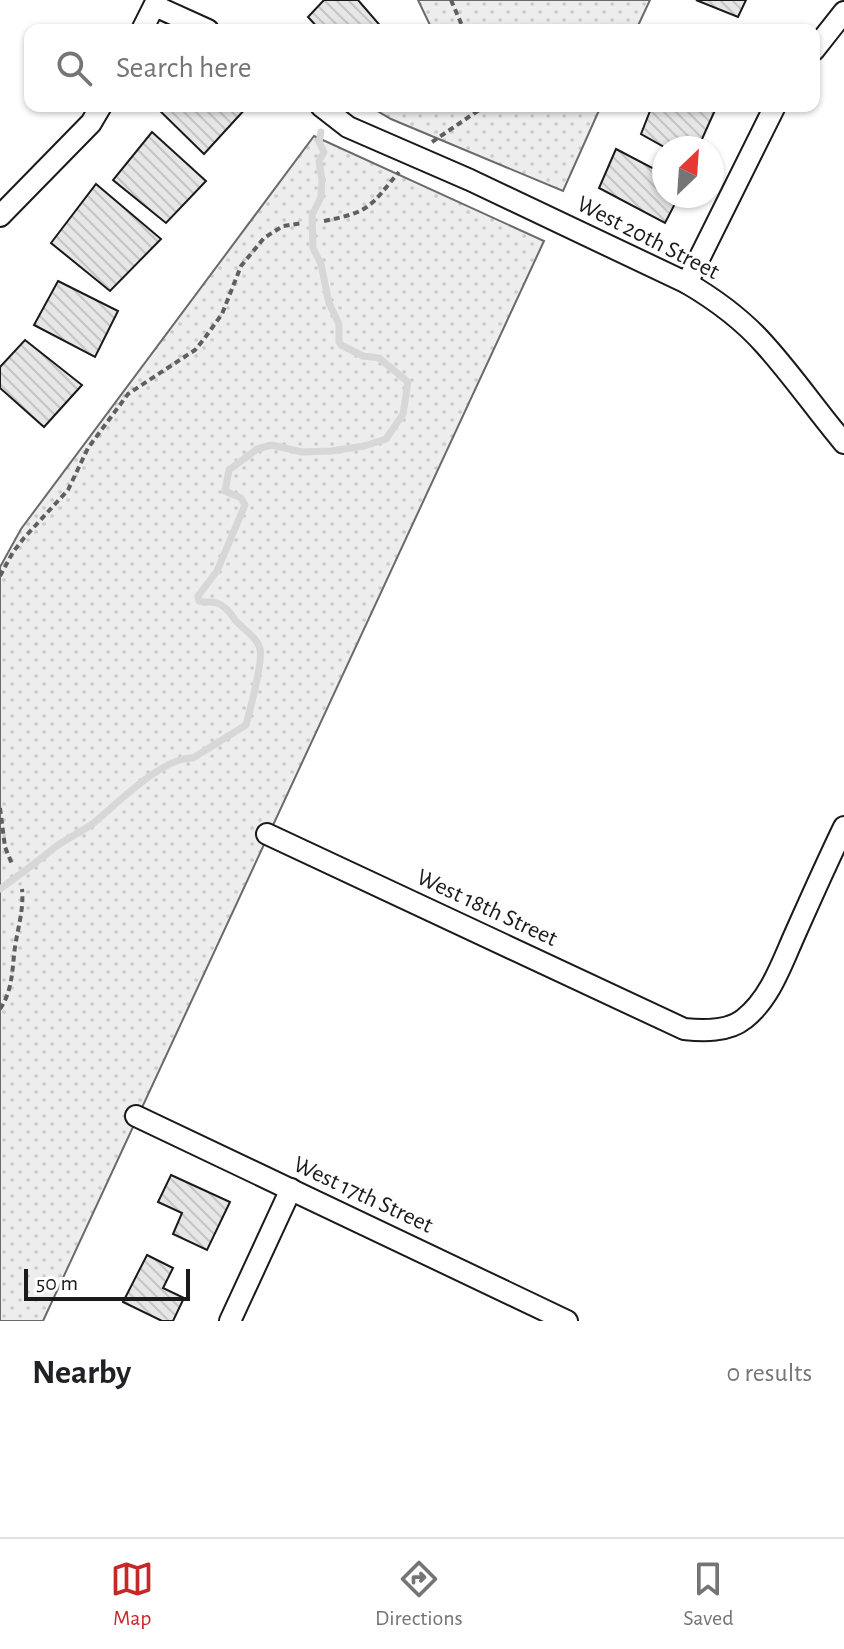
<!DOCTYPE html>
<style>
body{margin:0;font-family:"Alegreya Sans",sans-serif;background:#f6f6f6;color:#202124}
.compass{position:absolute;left:652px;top:136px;width:72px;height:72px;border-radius:50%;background:#fff;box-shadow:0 2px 6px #0004;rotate:25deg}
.scale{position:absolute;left:24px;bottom:20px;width:166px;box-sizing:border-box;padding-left:8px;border:4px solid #1a1a1a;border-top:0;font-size:22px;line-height:28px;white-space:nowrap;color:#1a1a1a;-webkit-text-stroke:6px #fff;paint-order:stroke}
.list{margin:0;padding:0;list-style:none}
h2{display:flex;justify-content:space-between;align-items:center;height:104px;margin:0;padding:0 32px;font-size:34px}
h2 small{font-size:26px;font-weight:400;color:#757577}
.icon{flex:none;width:44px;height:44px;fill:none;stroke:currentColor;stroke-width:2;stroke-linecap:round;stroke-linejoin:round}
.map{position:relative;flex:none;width:844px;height:1321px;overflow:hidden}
.search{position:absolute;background:#fff;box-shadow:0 2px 6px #0004;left:24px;right:24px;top:24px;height:88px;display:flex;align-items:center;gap:20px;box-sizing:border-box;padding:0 28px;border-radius:16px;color:#757577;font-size:30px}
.sheet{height:216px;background:#fff}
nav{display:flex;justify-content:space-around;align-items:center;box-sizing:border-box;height:112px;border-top:2px solid #e0e0e0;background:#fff;font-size:22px;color:#757577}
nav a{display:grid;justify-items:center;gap:4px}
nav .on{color:#c62828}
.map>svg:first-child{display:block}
</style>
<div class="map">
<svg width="844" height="1321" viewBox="0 0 844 1321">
<defs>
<pattern id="green-dots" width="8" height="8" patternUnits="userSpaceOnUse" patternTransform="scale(2)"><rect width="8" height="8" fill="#ededed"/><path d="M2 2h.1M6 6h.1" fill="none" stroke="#cbcbcb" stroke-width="1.8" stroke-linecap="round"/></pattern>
<pattern id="building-back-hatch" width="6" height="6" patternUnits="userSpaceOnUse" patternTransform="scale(2)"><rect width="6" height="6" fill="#e6e6e6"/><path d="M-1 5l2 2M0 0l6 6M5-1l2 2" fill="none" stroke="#c5c5c5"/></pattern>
</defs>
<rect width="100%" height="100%" fill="#fff"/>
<g fill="url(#green-dots)" stroke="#6a6a6a" stroke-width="2">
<path d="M418 0H650L636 30H425L430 25Z"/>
<path d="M369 106H601L563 191 391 119Z"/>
<path d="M314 136 544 241 43 1321H0V567L21 529Z"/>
</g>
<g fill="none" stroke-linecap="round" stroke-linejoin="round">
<path stroke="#d7d7d7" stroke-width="7" d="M0 889C18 876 37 862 54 848 66 839 79 833 91 825 115 806 163 756 193 758L246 725C250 710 263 663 260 649 257 637 243 629 235 620 230 613 226 606 217 603 211 601 205 603 199 601L198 596 217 571 245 505 241 498 225 491 229 470 257 449 272 445 302 452 331 451 364 446 386 439 403 414 408 382 379 358 363 356 341 345 339 342V324L329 303 321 264 313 248 312 215 321 197 322 180 319 161 324 152 319 142 321 132"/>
</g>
<g fill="url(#building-back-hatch)" stroke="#1a1a1a" stroke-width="2">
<path d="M324 0H358L384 30H320L308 17Z"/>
<path d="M696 0H746L738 17Z"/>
<path d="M162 106H246L247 107 204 154 159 110Z"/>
<path d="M652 106H712L716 108 698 148H666L641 134Z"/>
<path d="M152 132 206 181 166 223 113 180Z"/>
<path d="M616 149 664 174V196H679L665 223 599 188Z"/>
<path d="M96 184 161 239 110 291 51 243Z"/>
<path d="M58 281 118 311 95 357 34 325Z"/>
<path d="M25 340 82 385 44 427 0 388V367Z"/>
<path d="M171 1175 230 1202 207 1250 173 1234 182 1213 158 1202Z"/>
<path d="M147 1255 173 1268 163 1288 184 1298 173 1321H162L123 1302Z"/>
</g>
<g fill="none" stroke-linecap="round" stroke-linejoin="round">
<defs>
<g id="street">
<path d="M155 6 208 30"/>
<path d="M142 30 157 0"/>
<path d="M814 50 844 12"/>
<path d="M321 106 348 127 470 180 687 283C716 300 743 320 765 345 793 376 817 411 844 443"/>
<path d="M0 216 91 123 101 106"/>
<path d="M687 283 775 106"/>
<path d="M267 834 684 1029C703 1031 728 1032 744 1019 770 999 782 963 795 934 811 898 827 862 844 827"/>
<path d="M136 1116 567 1321"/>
<path d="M230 1321 291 1189"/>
</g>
</defs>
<use href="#street" stroke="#1a1a1a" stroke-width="24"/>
<g stroke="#5f5f5f" stroke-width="4" stroke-dasharray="6 4" stroke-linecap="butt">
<path d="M451 0 464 30"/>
<path d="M432 142 485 106"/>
<path d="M324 221C371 212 370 206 399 172"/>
<path d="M0 576 13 552 24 538 68 490 88 448 128 394 195 350 204 339 222 314 241 266 264 238 283 226 303 223"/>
<path d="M0 808 5 847 12 864"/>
<path d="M0 1009C13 990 12 969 15 947 18 927 24 909 22 889"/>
</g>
<use href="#street" stroke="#fff" stroke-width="20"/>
</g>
<g text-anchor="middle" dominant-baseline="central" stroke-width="6" stroke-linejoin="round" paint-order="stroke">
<g font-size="24" fill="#1a1a1a" stroke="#fff">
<text transform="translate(648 238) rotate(27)">West 20th Street</text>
<text transform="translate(487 908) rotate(25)">West 18th Street</text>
<text transform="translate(363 1195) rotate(25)">West 17th Street</text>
</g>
</g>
</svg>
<svg class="compass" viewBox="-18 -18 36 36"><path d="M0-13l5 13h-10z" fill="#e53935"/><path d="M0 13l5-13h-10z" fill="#757577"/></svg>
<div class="scale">50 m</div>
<div class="search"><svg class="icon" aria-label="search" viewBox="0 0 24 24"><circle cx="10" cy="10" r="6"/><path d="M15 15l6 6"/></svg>Search here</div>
</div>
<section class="sheet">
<h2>Nearby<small>0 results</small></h2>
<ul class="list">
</ul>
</section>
<nav>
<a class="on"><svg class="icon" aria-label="map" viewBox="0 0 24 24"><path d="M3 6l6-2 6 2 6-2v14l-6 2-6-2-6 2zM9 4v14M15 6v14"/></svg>Map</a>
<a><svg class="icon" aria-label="directions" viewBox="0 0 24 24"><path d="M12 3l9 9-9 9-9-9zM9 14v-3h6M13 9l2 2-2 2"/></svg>Directions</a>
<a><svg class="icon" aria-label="saved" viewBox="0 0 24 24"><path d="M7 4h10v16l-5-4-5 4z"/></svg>Saved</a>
</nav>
